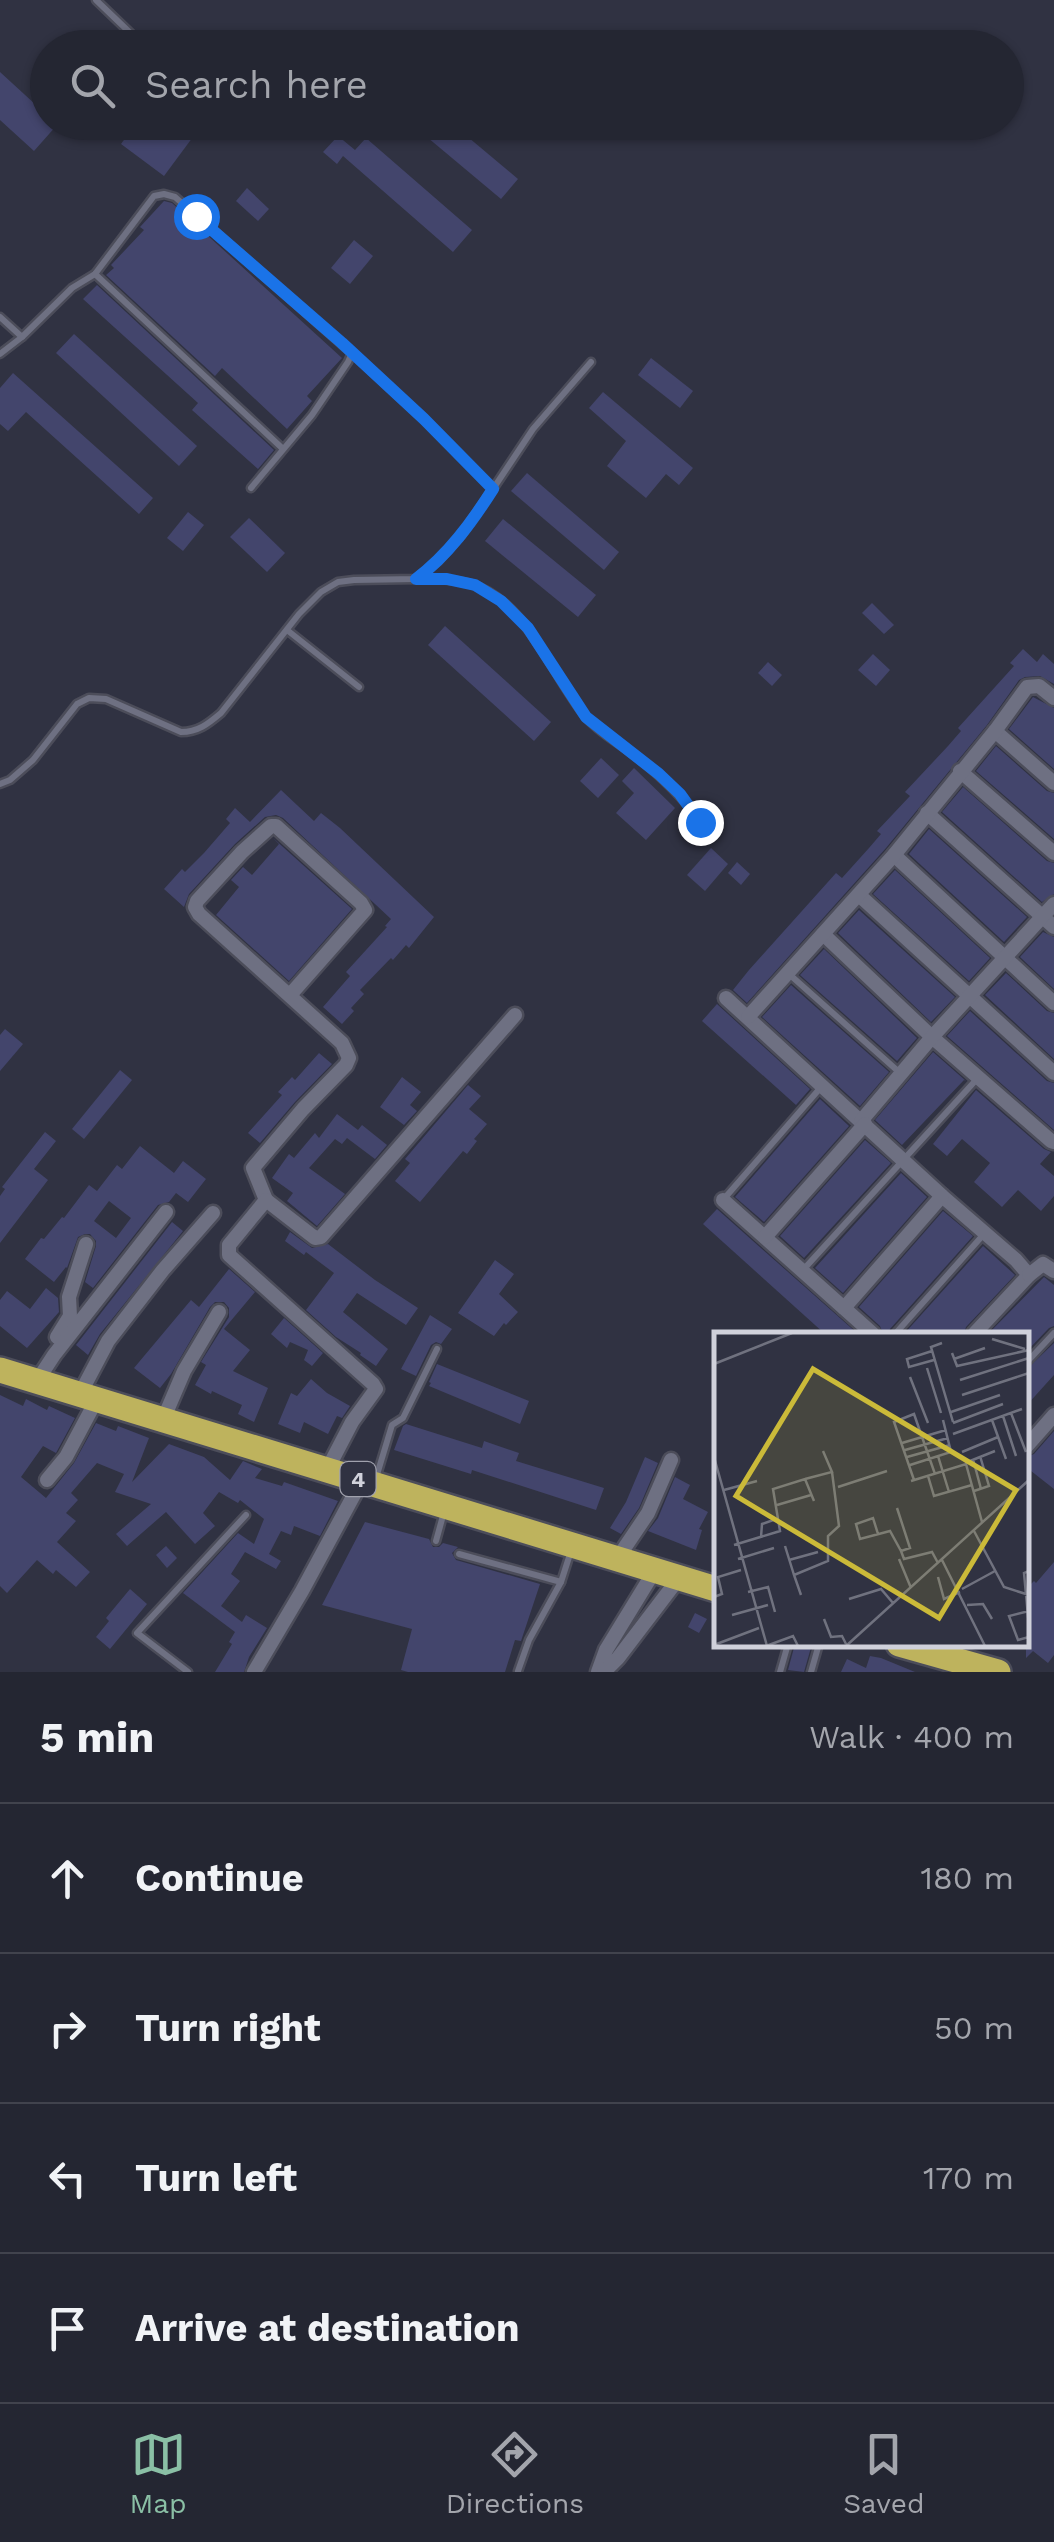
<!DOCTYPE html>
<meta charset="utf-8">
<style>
body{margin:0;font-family:"Work Sans",sans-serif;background:#30323e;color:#f1f3f6}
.stop{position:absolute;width:30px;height:30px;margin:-22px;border:8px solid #1a73e8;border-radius:50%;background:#fff}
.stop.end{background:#1a73e8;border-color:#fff;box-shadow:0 2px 10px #0008}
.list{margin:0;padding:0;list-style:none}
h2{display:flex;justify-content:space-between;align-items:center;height:130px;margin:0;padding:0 40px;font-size:42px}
h2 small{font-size:32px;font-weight:400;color:#a3a5ac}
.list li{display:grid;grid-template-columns:65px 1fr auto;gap:30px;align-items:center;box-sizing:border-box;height:150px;padding:0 40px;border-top:2px solid #41434d}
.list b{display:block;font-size:38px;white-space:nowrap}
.list em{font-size:32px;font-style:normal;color:#a3a5ac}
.icon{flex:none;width:55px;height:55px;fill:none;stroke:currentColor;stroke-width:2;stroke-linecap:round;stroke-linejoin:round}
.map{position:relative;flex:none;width:1054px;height:1672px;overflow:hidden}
.search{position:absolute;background:#242632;box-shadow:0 2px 8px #0004;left:30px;right:30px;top:30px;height:110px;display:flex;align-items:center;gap:25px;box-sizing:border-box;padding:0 35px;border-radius:55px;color:#a3a5ac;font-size:38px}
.sheet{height:730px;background:#242632}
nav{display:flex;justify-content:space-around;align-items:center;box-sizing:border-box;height:140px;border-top:2px solid #41434d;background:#242632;font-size:28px;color:#a3a5ac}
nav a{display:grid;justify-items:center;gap:5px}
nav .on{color:#8abfa5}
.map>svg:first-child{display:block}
</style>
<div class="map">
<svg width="1054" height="1672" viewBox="0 0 1054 1672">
<rect width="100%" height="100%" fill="#303242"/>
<g fill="#43456c" fill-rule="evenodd">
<path d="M0 72 48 116V122H54L57 125 34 151 0 120Z"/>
<path d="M137 122H204L164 176 121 144Z"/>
<path d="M409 122H450L518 179 501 199Z"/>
<path d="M338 136 355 150 366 138 472 230 453 252 343 156 337 164 323 152Z"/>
<path d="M247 188 269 209 258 221 236 201Z"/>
<path d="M164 201 172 203 342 358 307 396 312 401 287 429 222 368 215 376 106 275 114 268 111 265 144 230 140 227Z"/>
<path d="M354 240 373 256 350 284 331 268Z"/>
<path d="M97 285 274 450 258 469 192 410 198 403 83 299Z"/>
<path d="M74 334 197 446 179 466 56 353Z"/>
<path d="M651 358 693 391 680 408 638 375Z"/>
<path d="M13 373 153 498 139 514 26 412 8 431 0 424V388Z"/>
<path d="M603 392 693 468 679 485 666 474 646 498 607 466 626 441 589 408Z"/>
<path d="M527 473 619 552 604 570 511 491Z"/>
<path d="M188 512 204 525 183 551 167 538Z"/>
<path d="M249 518 285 553 267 572 230 537Z"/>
<path d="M503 519 596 595 578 617 485 541Z"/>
<path d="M872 603 894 625 884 634 862 613Z"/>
<path d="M445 626 551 722 534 741 428 645Z"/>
<path d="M1023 649 1037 662 1043 654 1054 664V684L1040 676 1025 677 1019 680 987 725 886 848 747 1003 733 990 749 970 836 873 842 878 869 848 881 834 877 831 910 796 905 792 948 746 961 731 958 728 1014 666 1010 663Z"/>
<path d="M873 654 890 670 876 686 858 670Z"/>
<path d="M768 662 782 675 772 686 758 673Z"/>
<path d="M1033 697 1054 708V769L1009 729Z"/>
<path d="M996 746 1047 791 1054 793V839L976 771Z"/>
<path d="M601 758 619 775 598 798 580 781Z"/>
<path d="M634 768 675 808 646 840 616 813 634 793 622 781Z"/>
<path d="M963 787 1047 861 1054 863V894L1042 902 942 812Z"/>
<path d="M281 790 314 821 321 813 340 828 434 917 409 948 406 945 393 960 391 958 360 990 364 994 351 1008 354 1011 342 1024 323 1007 350 976 346 972 387 927 385 926 391 919 283 818 276 815 265 817 235 844 189 894 184 907 164 889 182 869 185 872 204 853 230 823 226 819 235 808 250 822Z"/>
<path d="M929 829 1027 917 1004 942 909 854Z"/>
<path d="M273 838 352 909 289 981 216 915 239 887 231 880 243 867 252 875 279 844Z"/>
<path d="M711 848 728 864 705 891 687 875Z"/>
<path d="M737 862 750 874 741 885 728 873Z"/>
<path d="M895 870 990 958 969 981 873 894Z"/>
<path d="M859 910 955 997 931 1022 838 933Z"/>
<path d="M1043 932 1054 937V989L1020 957Z"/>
<path d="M824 949 917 1038 897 1061 800 975Z"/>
<path d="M1006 973 1047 1011 1054 1013V1059L985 995Z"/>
<path d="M791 985 889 1072 860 1106 762 1017Z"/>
<path d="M717 1004 810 1089 796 1105 702 1021Z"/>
<path d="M970 1011 1047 1081 1054 1083V1130L947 1036Z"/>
<path d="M5 1029 23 1044 0 1071V1035Z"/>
<path d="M933 1052 966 1081 964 1080 902 1145 875 1120Z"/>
<path d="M319 1053 332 1064 295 1102 260 1143 248 1133 282 1095 278 1092 292 1077 295 1080Z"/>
<path d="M120 1070 132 1080 84 1139 72 1129Z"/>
<path d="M402 1077 421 1092 410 1105 417 1111 404 1125 380 1107Z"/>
<path d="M468 1085 481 1096 469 1109 487 1124 474 1139 477 1141 467 1154 463 1151 420 1202 395 1181 410 1163 405 1159Z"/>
<path d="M976 1090 1044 1149 1051 1152 1040 1164 1054 1176V1196L1041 1211 1018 1190 1002 1207 974 1182 990 1163 962 1139 947 1156 933 1144Z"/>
<path d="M820 1099 849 1126 764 1222 735 1197Z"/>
<path d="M337 1114 358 1130 362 1125 387 1145 375 1159 347 1138 342 1144 335 1139 309 1168 345 1194 317 1226 287 1201 293 1193 272 1178 289 1154 294 1158 315 1133 319 1138Z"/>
<path d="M45 1132 56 1141 34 1169 48 1180 0 1243V1196L5 1189 2 1187Z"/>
<path d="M865 1140 891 1163 804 1258 780 1236Z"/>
<path d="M140 1146 174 1173 183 1161 206 1179 188 1202 176 1193 169 1202 158 1205 93 1288 85 1282 96 1246V1241L90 1234H85L78 1237 67 1268 66 1267 54 1282 25 1259 41 1238 44 1239 62 1217 64 1218 89 1185 97 1191 117 1165 122 1169ZM109 1201 131 1218 116 1238 94 1221Z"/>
<path d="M901 1173 927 1197 843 1293 815 1268Z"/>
<path d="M717 1209 858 1334H825L703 1224Z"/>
<path d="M943 1211 973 1236 890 1329 888 1334H883L880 1326 859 1307Z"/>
<path d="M172 1222 183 1231 100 1334 88 1355 76 1345Z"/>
<path d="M290 1232 312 1248 328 1244 375 1280 418 1308 406 1325 357 1293 343 1312 388 1349 376 1366 360 1355 361 1353 336 1337 306 1310 334 1273 306 1252 304 1255 285 1241Z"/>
<path d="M983 1246 1015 1275 966 1327 964 1334H904Z"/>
<path d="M495 1260 514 1274 499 1294 518 1312 506 1325 504 1323 494 1336 458 1313Z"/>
<path d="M229 1269 255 1292 224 1329 250 1350 233 1371 268 1388 254 1422 238 1414 242 1405 212 1391 211 1394 195 1385 206 1365 201 1362 229 1317V1308L224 1302H215L210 1307 171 1374 160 1388 134 1368 191 1300 199 1307Z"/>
<path d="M1044 1277 1054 1285V1326L1049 1328 1026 1352V1334H988Z"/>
<path d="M46 1288 58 1298 59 1312 27 1348 0 1326V1300L7 1291 30 1309Z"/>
<path d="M430 1315 452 1329 441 1344 436 1342 431 1345 416 1376 401 1369Z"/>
<path d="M284 1318 323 1353 312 1366 304 1360 308 1350 290 1342 287 1348 271 1334Z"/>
<path d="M1054 1343V1375L1026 1406V1370Z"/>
<path d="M437 1364 529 1401 520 1424 429 1386 431 1383 429 1382Z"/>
<path d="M311 1379 327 1393 350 1406 342 1418 337 1416 328 1434 304 1422 300 1433 278 1424 291 1393 297 1396Z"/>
<path d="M0 1395 23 1406 26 1399 47 1410 49 1406 75 1418 56 1453 43 1446 21 1477 46 1498 74 1463 96 1423 116 1431 118 1426 149 1438 132 1482 169 1444 204 1457 230 1480 243 1461 262 1469 255 1478 282 1486 284 1482 338 1501 320 1536 294 1526 291 1535 281 1531 269 1554 281 1561 276 1569 245 1552 231 1574 240 1581 221 1606 242 1622 246 1615 267 1628 249 1657 244 1672H215L232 1644 229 1642 235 1632 183 1593 238 1533 254 1544 264 1519 240 1500 238 1503 219 1492 203 1513 215 1526 195 1544 166 1512 127 1546 116 1534 151 1504 115 1492 124 1474 97 1463 71 1493 78 1500 66 1513 76 1521 57 1542 90 1572 76 1587 56 1570 53 1574 37 1560 7 1593 0 1586Z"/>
<path d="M406 1424 482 1448 484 1441 519 1453 516 1461 604 1488 596 1510 472 1470 471 1474 394 1450 403 1426Z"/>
<path d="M1054 1431V1489L1026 1467V1457L1034 1454Z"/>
<path d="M645 1457 658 1463 639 1508 621 1534 610 1528 626 1502Z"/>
<path d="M675 1477 690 1485 683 1499 708 1512 699 1529 702 1530 696 1550 648 1531 658 1518Z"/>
<path d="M365 1522 429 1539 433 1547H439L443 1543 458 1547 452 1553 456 1560 540 1584 521 1641 515 1640 505 1672H408L401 1670 412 1629 322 1605Z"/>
<path d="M166 1546 177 1558 167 1568 156 1555Z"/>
<path d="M1054 1562V1655L1048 1663 1033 1651 1026 1658V1589L1034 1581 1036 1583Z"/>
<path d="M130 1589 147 1604 110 1649 96 1637 109 1621 106 1618Z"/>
<path d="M695 1613 707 1619 699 1633 688 1627Z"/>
<path d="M795 1644H812L804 1672 788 1670Z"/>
<path d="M870 1656 881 1658 915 1672H841L847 1659 866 1668Z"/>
</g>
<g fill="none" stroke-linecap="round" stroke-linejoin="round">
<defs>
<g id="lane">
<path d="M96 0 146 48"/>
<path d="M95 274 282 448"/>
<path d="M0 317 22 337"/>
<path d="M352 353 424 419 493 489 533 429 591 362"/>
<path d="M0 354 22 337 72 288 95 274 154 196 164 194 175 197 352 353 348 362 312 415 251 488"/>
<path d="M418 579C436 579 454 579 471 584 527 601 552 676 586 717 598 731 614 740 629 751 657 772 680 793 700 821"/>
<path d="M287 630 359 687"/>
<path d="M0 784 10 780 33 760 77 704 89 698 106 699 181 732C198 732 208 724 221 713L299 614 321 592 338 582 354 580 416 579 438 561 462 534 493 489"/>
<path d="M789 974 899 1072"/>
<path d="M723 1200 822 1086"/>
<path d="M803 1270 976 1080"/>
<path d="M895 1334 984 1234"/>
<path d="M1026 1363 1054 1333"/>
<path d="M376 1478 392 1425 403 1418 437 1349"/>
<path d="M436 1541 444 1512"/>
<path d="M459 1554 561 1582"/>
<path d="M518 1671 529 1640 561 1582 571 1551"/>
<path d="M188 1672 137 1633 246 1515"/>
<path d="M780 1672 788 1644"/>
<path d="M811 1672 819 1644"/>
</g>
<g id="street">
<path d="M995 731 1054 783"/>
<path d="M960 771 1054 853"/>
<path d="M927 813 1054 927"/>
<path d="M894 855 1054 1003"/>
<path d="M859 895 1054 1073"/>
<path d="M823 934 932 1037 1051 1141 1054 1142"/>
<path d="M726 998 942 1196 1016 1260 1029 1275 974 1334"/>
<path d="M748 1017 894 855 995 731 1027 687 1039 686 1054 698"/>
<path d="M861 1121 932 1037 1054 904"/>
<path d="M266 1200 253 1168 303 1109 346 1065 349 1058 342 1043 199 914 195 907 197 901 242 852 271 826H276L361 903 365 910 290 995"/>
<path d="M723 1200 873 1334"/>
<path d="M765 1237 865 1124"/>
<path d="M1029 1275 1043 1264 1054 1271"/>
<path d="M844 1308 942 1196"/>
<path d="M57 1337 70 1316 69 1297 86 1244"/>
<path d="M37 1381 54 1355 166 1212"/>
<path d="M80 1394 108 1341 163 1270 213 1213"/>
<path d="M163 1420 184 1371 219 1312"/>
<path d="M1026 1447 1054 1415"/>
<path d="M327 1470 352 1422 376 1389 373 1384 229 1255V1245L266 1200 315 1238 321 1237 515 1015"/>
<path d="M47 1480 66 1457 97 1399"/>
<path d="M617 1559 648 1513 671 1460"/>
<path d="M254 1672 302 1591 362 1480"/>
<path d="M598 1672 606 1650 655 1570"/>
<path d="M604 1672 618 1658 679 1578"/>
</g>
<g id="highway">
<path d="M0 1370 716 1589"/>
<path d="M899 1644 998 1672"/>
</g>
</defs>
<use href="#lane" stroke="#4c4d5a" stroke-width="11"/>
<use href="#street" stroke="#4c4d5a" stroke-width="19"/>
<use href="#highway" stroke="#4c4d5a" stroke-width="30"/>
<use href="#lane" stroke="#6e7082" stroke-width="6"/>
<use href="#street" stroke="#6e7082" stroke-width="14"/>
<use href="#highway" stroke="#beb35d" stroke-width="25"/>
</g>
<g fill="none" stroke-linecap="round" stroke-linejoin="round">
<path stroke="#1a73e8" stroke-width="12" d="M196 216 342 343 424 419 493 489C472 522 448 555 416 579H447L475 585 501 601 528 628 586 717 659 774 680 794 700 822"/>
</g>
<g text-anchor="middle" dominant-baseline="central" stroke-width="8" stroke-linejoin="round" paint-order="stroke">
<rect fill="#303242" stroke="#a0a1ad" stroke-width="2.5" x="340.5" y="1462" width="35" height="34" rx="8"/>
<g font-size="22" font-weight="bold" fill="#d0d1db">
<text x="358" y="1479">4</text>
</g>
</g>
<g transform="translate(714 1332)">
<rect width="315" height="315" fill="#303242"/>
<path fill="none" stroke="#70727f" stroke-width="2.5" d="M278 7 311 17M228 11 217 15 239 90M218 19 193 27 195 35 220 28M238 21 243 34 315 18M240 27 271 16M0 32 78 1M213 36 227 81M196 45 214 91M246 48 315 26M248 63 315 41M237 80 286 63M297 81 312 120M289 84 302 124M278 88 292 127M239 91 289 72M239 102 308 77M188 111 232 98M191 118 234 106M248 120 284 105M224 124 235 160M0 125 53 314M193 125 236 113M259 127 267 157M251 131 281 119M196 133 237 120 229 88M214 144 220 164 258 153M91 147 118 140 109 119M200 148 180 90 200 82 221 142M197 149 252 132 268 190M124 155 173 139M10 158 43 149M260 159 275 154 266 124M63 173 97 163M183 176 196 216 187 219 190 227 218 220 224 231M260 199 290 255 315 263M164 202 159 186 142 192 146 207 176 199 187 219M47 205 48 192 65 186M20 213 66 199 59 157 91 147 100 169M71 214 80 243M24 227 60 216M185 227 197 256M75 228 104 220M228 228 271 314M315 239 310 241 315 295M224 245 230 267 246 260M248 257 281 239M34 260 54 255 61 280M87 263 80 243 114 229V204L125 194 118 140M0 265 8 262 4 245 27 238M135 267 167 257 179 271M253 273 269 272 278 287M315 279 295 284 304 308 315 305M18 283 54 273M110 287 117 305 128 304 132 312M0 313 45 296M52 314 79 304 84 314M132 314 315 148"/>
<path fill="#cbba39" fill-opacity="0.15" stroke="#cbba39" stroke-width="5" d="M99 37 302 158 225 286 22 164Z"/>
<rect width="315" height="315" fill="none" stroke="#d0d1db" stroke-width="5"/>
</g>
</svg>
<div class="stop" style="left:196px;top:216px"></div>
<div class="stop end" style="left:700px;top:822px"></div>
<div class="search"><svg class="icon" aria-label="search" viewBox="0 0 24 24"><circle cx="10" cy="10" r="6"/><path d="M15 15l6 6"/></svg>Search here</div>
</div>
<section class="sheet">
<h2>5 min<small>Walk · 400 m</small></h2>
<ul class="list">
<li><svg class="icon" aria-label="ahead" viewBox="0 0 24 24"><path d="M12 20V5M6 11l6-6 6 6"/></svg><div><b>Continue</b></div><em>180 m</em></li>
<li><svg class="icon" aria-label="right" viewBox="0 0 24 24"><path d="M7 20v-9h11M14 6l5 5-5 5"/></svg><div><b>Turn right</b></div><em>50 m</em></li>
<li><svg class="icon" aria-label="left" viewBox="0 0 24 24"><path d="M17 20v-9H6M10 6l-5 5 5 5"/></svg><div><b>Turn left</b></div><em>170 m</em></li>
<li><svg class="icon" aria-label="arrive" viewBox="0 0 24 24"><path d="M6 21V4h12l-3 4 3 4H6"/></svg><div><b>Arrive at destination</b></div></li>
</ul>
</section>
<nav>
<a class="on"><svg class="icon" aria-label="map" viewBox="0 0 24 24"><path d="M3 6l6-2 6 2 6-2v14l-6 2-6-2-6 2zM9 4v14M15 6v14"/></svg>Map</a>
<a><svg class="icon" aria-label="directions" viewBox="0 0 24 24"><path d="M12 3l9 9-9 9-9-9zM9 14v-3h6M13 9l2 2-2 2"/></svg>Directions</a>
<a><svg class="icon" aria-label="saved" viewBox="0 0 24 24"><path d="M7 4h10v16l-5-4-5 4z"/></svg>Saved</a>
</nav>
